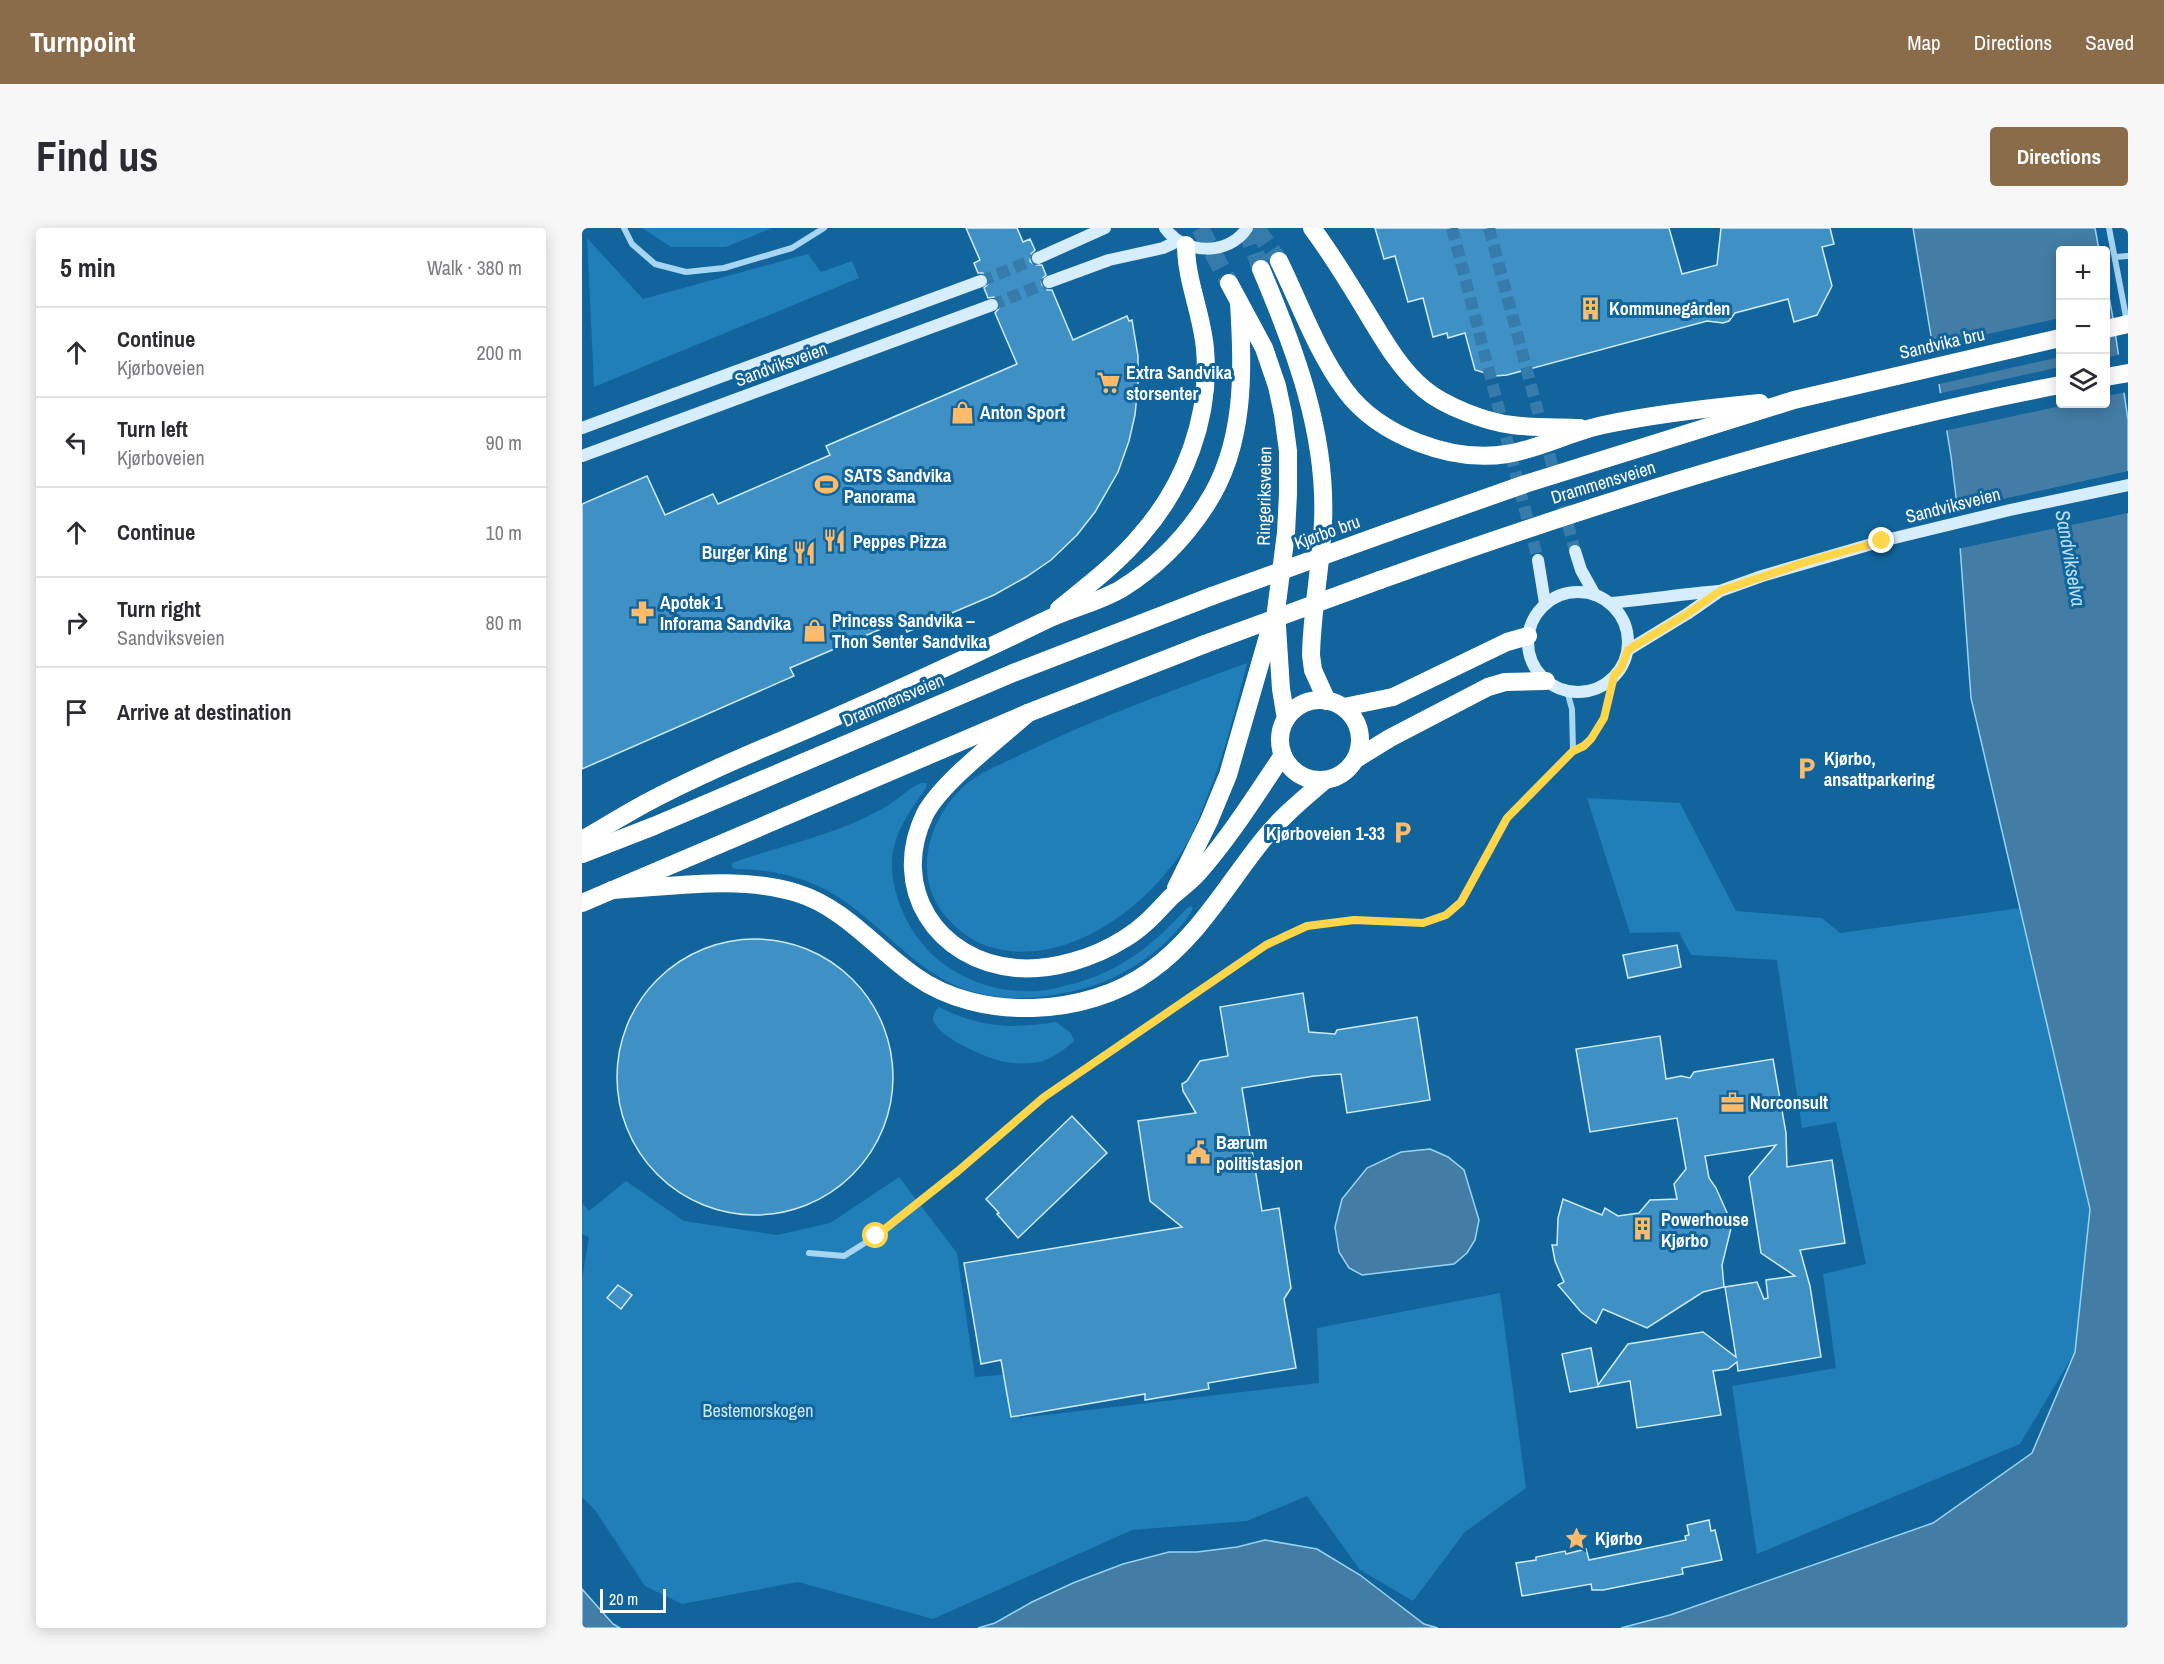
<!DOCTYPE html>
<meta charset="utf-8">
<style>
body{margin:0;font-family:"Archivo Narrow",sans-serif;background:#f7f7f7;color:#2b2b33}
.controls{position:absolute;right:18px;top:18px;display:grid;overflow:hidden;border-radius:6px;box-shadow:0 3px 15px #0003}
.controls button{width:54px;height:54px;display:grid;place-items:center;padding:0;border:0;border-bottom:2px solid #e1e1e2;background:#fff;color:#2b2b33;font:30px sans-serif}
.scale{position:absolute;left:18px;bottom:15px;width:66px;box-sizing:border-box;padding-left:6px;border:3px solid #fff;border-top:0;font-size:16px;line-height:21px;white-space:nowrap;color:#fff;-webkit-text-stroke:4px #11649c;paint-order:stroke}
.stop{position:absolute;width:18px;height:18px;margin:-14px;border:4px solid #ffd54a;border-radius:50%;background:#fff}
.stop.end{background:#ffd54a;border-color:#fff;box-shadow:0 2px 6px #0008}
.list{margin:0;padding:0;list-style:none}
h2{display:flex;justify-content:space-between;align-items:center;height:78px;margin:0;padding:0 24px;font-size:26px}
h2 small{font-size:20px;font-weight:400;color:#7c7c81}
.list li{display:grid;grid-template-columns:39px 1fr auto;gap:18px;align-items:center;box-sizing:border-box;height:90px;padding:0 24px;border-top:2px solid #e1e1e2}
.list b{display:block;font-size:22px;white-space:nowrap}
.list p{margin:0;font-size:20px;white-space:nowrap;color:#7c7c81}
.list em{font-size:20px;font-style:normal;color:#7c7c81}
.icon{flex:none;width:33px;height:33px;fill:none;stroke:currentColor;stroke-width:2;stroke-linecap:round;stroke-linejoin:round}
.map{position:relative;flex:none;width:1546px;height:1400px;overflow:hidden;border-radius:6px}
header{display:flex;align-items:center;gap:36px;box-sizing:border-box;height:84px;padding:0 30px;background:#8a6c4b;color:#fff}
header strong{font-size:28px}
nav{display:flex;gap:33px;margin-inline-start:auto;font-size:21px}
.intro{display:flex;align-items:center;justify-content:space-between;box-sizing:border-box;height:144px;padding:0 36px}
h1{margin:0;font-size:42px}
.button{padding:15px 27px;border-radius:6px;background:#8a6c4b;color:#fff;font-size:21px;font-weight:700}
main{display:flex;gap:36px;padding:0 36px}
aside{flex:1;background:#fff;border-radius:6px;box-shadow:0 3px 15px #0003}
.map>svg:first-child{display:block}
</style>
<header>
<strong>Turnpoint</strong>
<nav><a>Map</a><a>Directions</a><a>Saved</a></nav>
</header>
<div class="intro"><h1>Find us</h1><a class="button">Directions</a></div>
<main>
<aside>
<h2>5 min<small>Walk · 380 m</small></h2>
<ul class="list">
<li><svg class="icon" aria-label="ahead" viewBox="0 0 24 24"><path d="M12 20V5M6 11l6-6 6 6"/></svg><div><b>Continue</b><p>Kjørboveien</p></div><em>200 m</em></li>
<li><svg class="icon" aria-label="left" viewBox="0 0 24 24"><path d="M17 20v-9H6M10 6l-5 5 5 5"/></svg><div><b>Turn left</b><p>Kjørboveien</p></div><em>90 m</em></li>
<li><svg class="icon" aria-label="ahead" viewBox="0 0 24 24"><path d="M12 20V5M6 11l6-6 6 6"/></svg><div><b>Continue</b></div><em>10 m</em></li>
<li><svg class="icon" aria-label="right" viewBox="0 0 24 24"><path d="M7 20v-9h11M14 6l5 5-5 5"/></svg><div><b>Turn right</b><p>Sandviksveien</p></div><em>80 m</em></li>
<li><svg class="icon" aria-label="arrive" viewBox="0 0 24 24"><path d="M6 21V4h12l-3 4 3 4H6"/></svg><div><b>Arrive at destination</b></div></li>
</ul>
</aside>
<div class="map">
<svg width="1546" height="1400" viewBox="0 0 1546 1400">
<rect width="100%" height="100%" fill="#11649c"/>
<g fill="#207eb9">
<path d="M60 0H190L144 19H89Z"/>
<path d="M5 10 61 71 226 26 239 44 270 33 277 50 12 159Z"/>
<path d="M665 435C653 484 641 532 621 579 617 589 613 600 608 610 573 674 489 740 412 720 395 716 380 706 368 693 330 655 343 599 377 563 395 544 419 537 442 525 514 490 589 463 665 435Z"/>
<path d="M339 555H345L344 560C329 581 311 606 310 633 309 649 314 667 320 682 342 736 396 766 454 763 467 763 481 758 494 755 542 741 572 716 605 680L609 678 611 681C589 717 547 747 507 759 472 769 436 774 399 766 343 754 309 706 265 675 232 651 193 641 153 641L150 639V635C200 617 254 607 300 581 314 574 325 561 339 555Z"/>
<path d="M1005 570 1098 575 1154 683 1240 690 1258 705 1438 680 1508 981 1493 1124 1438 1216 1175 1326 1150 1158 1254 1140 1241 1046 1284 1036 1254 894 1220 900 1195 732 1109 727 1097 704 1048 705Z"/>
<path d="M357 779C400 800 427 801 474 794L489 805 492 813C483 821 473 829 461 833 451 836 436 836 424 834 408 832 354 809 351 791 351 786 354 782 357 779Z"/>
<path d="M317 949 375 1025 393 1149 429 1146 437 1190 737 1155 735 1100 918 1065 944 1260 883 1304 831 1373 778 1342 725 1268 665 1293 550 1302 351 1391 216 1354 100 1376 63 1358 13 1282 0 1269V1051L7 1009 0 1006V975L7 983 44 953 102 993 195 1007 248 995Z"/>
</g>
<g fill="#437da5" stroke="#98d4f8" stroke-width="1.5">
<path d="M1331 0H1513L1517 22H1478V176H1524V53L1531 90 1546 192V1400H1039L1088 1387 1351 1295 1450 1225 1493 1124 1508 981 1389 470 1375 277 1369 228Z"/>
<path d="M848 921 866 929 882 942 897 992 893 1012 885 1025 872 1036 780 1047 767 1040 757 1024 753 999 760 971 785 940 819 924Z"/>
<path d="M683 1312 735 1321 778 1347 842 1396 856 1400H396L413 1395 450 1374 491 1355 541 1336 587 1324H615L655 1319Z"/>
<path d="M0 1361 31 1396 38 1400H0Z"/>
</g>
<g fill="#11649c">
<path d="M1478 90V129L1353 157 1347 119Z"/>
<path d="M1539 126 1545 164 1524 168V130Z"/>
<path d="M1478 139V176H1488L1362 203 1355 166Z"/>
<path d="M1546 243V285L1375 321 1372 282Z"/>
</g>
<g fill="#3e90c5" stroke="#ceecfe" stroke-width="1.5">
<path d="M384 0H435L441 14 448 11 453 22 449 26 448 33 452 37H460L464 47 459 52 460 57 465 62H470L491 112 545 88 547 93 550 92 556 128V156L553 187 547 213 536 244 513 284 495 307 469 332 444 349 412 367 325 404 320 392 208 440 212 448 0 541V276L65 248 83 287 131 266 136 276 248 227 244 218 435 136 413 85 418 79 417 74 412 69 406 70 402 60 407 55 406 50 401 45H396L392 35 398 32Z"/>
<path d="M793 0H1087L1100 46 1135 37 1139 0H1248L1252 16 1240 19 1250 58 1235 87 1212 94 1206 71 1153 85 1147 93 1141 95 1125 93 925 147 913 148 893 142 883 105 866 110 865 105 851 109 841 70 826 74 813 28 802 31Z"/>
<circle cx="173" cy="849" r="138"/>
<path d="M1095 717 1099 739 1046 750 1041 727Z"/>
<path d="M721 765 727 804 753 806 755 802 835 789 848 872 765 885 759 846 732 848 660 860 680 983 697 980 709 1060 702 1071 714 1140 626 1155 627 1161 563 1172V1166L429 1189 419 1132 399 1136 382 1035 600 999 568 973 556 893 614 885 601 863 600 856 605 853 618 833 646 828 638 779Z"/>
<path d="M1078 808 1084 851 1099 848 1108 850 1112 844 1191 831 1204 905 1205 939 1250 932 1263 1015 1218 1022 1228 1058 1239 1129 1156 1143 1155 1134 1146 1141 1131 1143 1139 1187 1055 1200 1048 1153 988 1164 980 1126 1009 1120 1016 1157 1046 1116 1121 1104 1154 1129 1143 1059 1175 1054 1182 1071 1186 1070 1184 1052 1213 1048 1179 1025 1167 949 1194 917 1123 928 1127 950 1134 960 1150 996 1140 1037 1142 1059 1121 1064 1065 1100 1021 1081 1014 1095 999 1084 976 1057 982 1054 973 1033 970 1017H975L976 990 981 971 1020 987 1023 980 1036 988 1057 985 1068 972 1095 971 1092 956 1104 941 1095 890 1008 904 994 821Z"/>
<path d="M490 888 525 925 436 1010 415 986 417 985 404 971Z"/>
<path d="M36 1057 50 1067 39 1081 25 1070Z"/>
<path d="M1127 1292 1129 1303 1133 1302 1140 1332 1100 1340 1101 1346 1021 1362H1010L1009 1356 940 1368 934 1335 954 1332V1329L983 1323 984 1326 1004 1321 1007 1332 1104 1312 1103 1308 1107 1307 1105 1297Z"/>
</g>
<g fill="none" stroke-linecap="round" stroke-linejoin="round">
<g stroke="#357bab" stroke-width="12" stroke-dasharray="12 6" stroke-linecap="butt">
<path d="M870 0 956 332"/>
<path d="M907 0 993 323"/>
<path d="M399 53 456 30"/>
<path d="M410 77 467 54"/>
</g>
<g stroke="#357bab" stroke-width="18" stroke-dasharray="18 9" stroke-linecap="butt">
<path d="M618 0 647 55"/>
<path d="M664 0 679 41"/>
<path d="M674 0 697 33"/>
</g>
<g stroke="#a6d6f4" stroke-width="6">
<path d="M42 0 50 16 73 36 104 44 142 40 210 20 242 0"/>
<path d="M1527 0 1545 94"/>
<path d="M1533 29 1546 28"/>
<path d="M985 463 990 481 991 523"/>
<path d="M227 1025 262 1028 294 1008 377 943 462 869 684 717 725 698 772 692 841 695 864 687 879 674 925 590 991 523C1021 509 1027 478 1031 448"/>
</g>
<g stroke="#d6edfd" stroke-width="12">
<path d="M583 0C602 27 647 28 665 0"/>
<path d="M456 30 523 0"/>
<path d="M467 54 527 32 581 20 596 13"/>
<path d="M0 200 399 53"/>
<path d="M0 228 410 77"/>
<path d="M993 323 999 342 1013 367"/>
<path d="M956 332 963 375"/>
<circle cx="996" cy="414" r="50"/>
<path d="M1027 375C1064 372 1100 366 1136 363"/>
<path d="M1046 422 1105 386 1138 363 1180 348 1300 313 1428 282 1546 257"/>
</g>
<g stroke="#fff" stroke-width="18">
<path d="M730 0C751 28 769 58 787 88 803 114 818 141 842 161 862 178 904 194 930 197 953 200 976 199 998 200"/>
<path d="M697 33C718 76 735 124 763 162 797 208 870 235 925 226 958 221 988 204 1021 197 1073 186 1125 180 1178 175"/>
<path d="M679 41C713 121 745 206 741 294 739 338 730 382 729 427L731 442 745 473"/>
<path d="M647 55 682 120 695 158 701 186 706 223V266L704 305 694 383 699 461 704 491"/>
<path d="M1524 149 1546 145"/>
<path d="M807 304 943 256 1212 172 1478 110"/>
<path d="M798 352C1020 273 1246 201 1478 157"/>
<path d="M477 381C505 358 536 335 559 307 603 257 629 188 623 121 620 85 604 53 604 17"/>
<circle cx="738" cy="512" r="40"/>
<path d="M762 479 811 469 925 414 946 408"/>
<path d="M446 485C418 510 360 554 343 586 307 660 355 733 434 740 470 743 512 730 542 711 561 700 574 685 589 669 598 661 608 654 616 645 648 609 674 567 701 527"/>
<path d="M774 531 808 510 906 459 923 454 964 453"/>
<path d="M0 612C21 600 42 587 64 575 120 545 180 521 238 496 313 463 388 429 462 393 486 381 515 375 539 361 573 340 602 311 624 277 664 216 661 143 657 74"/>
<path d="M0 626 72 598 431 445 630 368"/>
<path d="M594 660 627 593 646 547 691 391"/>
<path d="M30 662C89 659 158 647 215 665 263 680 293 720 333 748 397 794 505 789 568 743 616 709 644 658 680 613 698 590 720 572 742 553"/>
<path d="M0 675 446 485 623 416"/>
</g>
<g stroke="#fff" stroke-width="18">
<path d="M1524 101 1546 96"/>
<path d="M630 368 807 304"/>
<path d="M623 416 798 352"/>
</g>
</g>
<g fill="none" stroke-linecap="round" stroke-linejoin="round">
<path stroke="#ffd54a" stroke-width="8" d="M294 1008 376 943 462 869 684 717 725 698 772 692 841 695 864 687 879 674 925 590 991 523 1002 518 1009 511 1022 490 1032 448 1039 440 1046 422 1105 386 1138 363 1224 334 1300 313"/>
</g>
<defs>
<symbol id="building-bare" viewBox="-9 -9 18 18"><path d="M-4-6H4V6H1V3H-1V6H-4ZM-2.5-4.3h1.7v1.8h-1.7ZM.8-4.3h1.7v1.8H.8ZM-2.5-1h1.7V.8h-1.7ZM.8-1h1.7V.8H.8Z" fill="#ffbb69" stroke="#11649c" stroke-width="2.5" paint-order="stroke"/></symbol>
<symbol id="supermarket-bare" viewBox="-9 -9 18 18"><path d="M-6-5.5h2.5l.6 2H6L4.5 2H-2.5L-4.4-4H-6ZM-1.5 3.2a1.3 1.3 0 1 0 .1 0ZM3 3.2a1.3 1.3 0 1 0 .1 0Z" fill="#ffbb69" stroke="#11649c" stroke-width="2.5" paint-order="stroke"/></symbol>
<symbol id="shop-bare" viewBox="-9 -9 18 18"><path d="M-5-2.5h2.3a2.7 3.5 0 0 1 5.4 0H5L5.5 6h-11ZM-1.5-2.5h3a1.5 2.3 0 0 0-3 0Z" fill="#ffbb69" stroke="#11649c" stroke-width="2.5" paint-order="stroke"/></symbol>
<symbol id="stadium-bare" viewBox="-9 -9 18 18"><path d="M0-5a6.5 5 0 1 0 0 10a6.5 5 0 1 0 0-10ZM-3.5-1.8h7v3.6h-7Z" fill="#ffbb69" stroke="#11649c" stroke-width="2.5" paint-order="stroke"/></symbol>
<symbol id="restaurant-bare" viewBox="-9 -9 18 18"><path d="M-5-6h1v4h1v-4h1v4h1v-4h1v5L-1.5 .5V6h-2V.5L-5-1ZM5-6V6H3V1.5H1.5Q1.5-4 5-6Z" fill="#ffbb69" stroke="#11649c" stroke-width="2.5" paint-order="stroke"/></symbol>
<symbol id="pharmacy-bare" viewBox="-9 -9 18 18"><path d="M-2-6h4v4h4v4h-4v4h-4v-4h-4v-4h4Z" fill="#ffbb69" stroke="#11649c" stroke-width="2.5" paint-order="stroke"/></symbol>
<symbol id="parking-bare" viewBox="-9 -9 18 18"><path d="M-3.5-5.5H1a3.5 3.5 0 0 1 0 7H-1V5.5H-3.5ZM-1-3.4V-.6H.8a1.4 1.4 0 0 0 0-2.8Z" fill="#ffbb69" stroke="#11649c" stroke-width="2.5" paint-order="stroke"/></symbol>
<symbol id="office-bare" viewBox="-9 -9 18 18"><path d="M-6-3h4V-5.5h4V-3h4V5H-6ZM-1-4.5V-3h2v-1.5ZM-6 0V1H6V0Z" fill="#ffbb69" stroke="#11649c" stroke-width="2.5" paint-order="stroke"/></symbol>
<symbol id="civic-bare" viewBox="-9 -9 18 18"><path d="M-.6-6.5H3V-4.5H.6V-3L4-1V1h2V6H-6V1h2V-1L-.6-3ZM-1.2 2.5V6h2.4V2.5Z" fill="#ffbb69" stroke="#11649c" stroke-width="2.5" paint-order="stroke"/></symbol>
<symbol id="sight-bare" viewBox="-9 -9 18 18"><path d="M0-6L1.8-2.2L6-1.7L2.9 1.2L3.7 5.4L0 3.3L-3.7 5.4L-2.9 1.2L-6-1.7L-1.8-2.2Z" fill="#ffbb69" stroke="#11649c" stroke-width="2.5" paint-order="stroke"/></symbol>
</defs>
<g fill-rule="evenodd">
<use href="#building-bare" x="992" y="64" width="33" height="33"/>
<use href="#supermarket-bare" x="510" y="138" width="33" height="33"/>
<use href="#shop-bare" x="364" y="168" width="33" height="33"/>
<use href="#stadium-bare" x="228" y="240" width="33" height="33"/>
<use href="#restaurant-bare" x="236" y="296" width="33" height="33"/>
<use href="#restaurant-bare" x="206" y="308" width="33" height="33"/>
<use href="#pharmacy-bare" x="44" y="368" width="33" height="33"/>
<use href="#shop-bare" x="216" y="386" width="33" height="33"/>
<use href="#parking-bare" x="1208" y="524" width="33" height="33"/>
<use href="#parking-bare" x="804" y="588" width="33" height="33"/>
<use href="#office-bare" x="1134" y="858" width="33" height="33"/>
<use href="#civic-bare" x="600" y="908" width="33" height="33"/>
<use href="#building-bare" x="1044" y="984" width="33" height="33"/>
<use href="#sight-bare" x="978" y="1294" width="33" height="33"/>
</g>
<g text-anchor="middle" dominant-baseline="central" stroke-width="6" stroke-linejoin="round" paint-order="stroke">
<g font-size="18" font-weight="bold" fill="#fff" stroke="#11649c" text-anchor="start">
<text x="1027" y="80">Kommunegården</text>
<text x="544" y="144">Extra Sandvika<tspan x="544" dy="21">storsenter</tspan></text>
<text x="398" y="184">Anton Sport</text>
<text x="262" y="247">SATS Sandvika<tspan x="262" dy="21">Panorama</tspan></text>
<text x="271" y="313">Peppes Pizza</text>
<text x="205" y="324" text-anchor="end">Burger King</text>
<text x="78" y="374">Apotek 1<tspan x="78" dy="21">Inforama Sandvika</tspan></text>
<text x="250" y="392">Princess Sandvika –<tspan x="250" dy="21">Thon Senter Sandvika</tspan></text>
<text x="1242" y="530">Kjørbo,<tspan x="1242" dy="21">ansattparkering</tspan></text>
<text x="803" y="605" text-anchor="end">Kjørboveien 1-33</text>
<text x="1168" y="874">Norconsult</text>
<text x="634" y="914">Bærum<tspan x="634" dy="21">politistasjon</tspan></text>
<text x="1079" y="991">Powerhouse<tspan x="1079" dy="21">Kjørbo</tspan></text>
<text x="1013" y="1310">Kjørbo</text>
</g>
<g font-size="18" fill="#fff" stroke="#11649c">
<text transform="translate(1360 115) rotate(-13)">Sandvika bru</text>
<text transform="translate(199 136) rotate(-20)">Sandviksveien</text>
<text transform="translate(1021 254) rotate(-17)">Drammensveien</text>
<text transform="translate(682 268) rotate(-89)">Ringeriksveien</text>
<text transform="translate(1371 277) rotate(-14)">Sandviksveien</text>
<text transform="translate(745 304) rotate(-20)">Kjørbo bru</text>
<text transform="translate(311 472) rotate(-23)">Drammensveien</text>
</g>
<g font-size="18" fill="#ceecfe" stroke="#11649c">
<text x="176" y="1182">Bestemorskogen</text>
</g>
<g font-size="20" font-style="italic" fill="#b6e1fb" stroke="#11649c">
<text transform="translate(1489 330) rotate(80)">Sandvikselva</text>
</g>
</g>
</svg>
<div class="controls">
<button>+</button>
<button>−</button>
<button><svg class="icon" aria-label="layers" viewBox="0 0 24 24"><path d="M12 4l9 5-9 5-9-5zM3 14l9 5 9-5"/></svg></button>
</div>
<div class="scale">20 m</div>
<div class="stop" style="left:294px;top:1008px"></div>
<div class="stop end" style="left:1300px;top:313px"></div>
</div>
</main>
